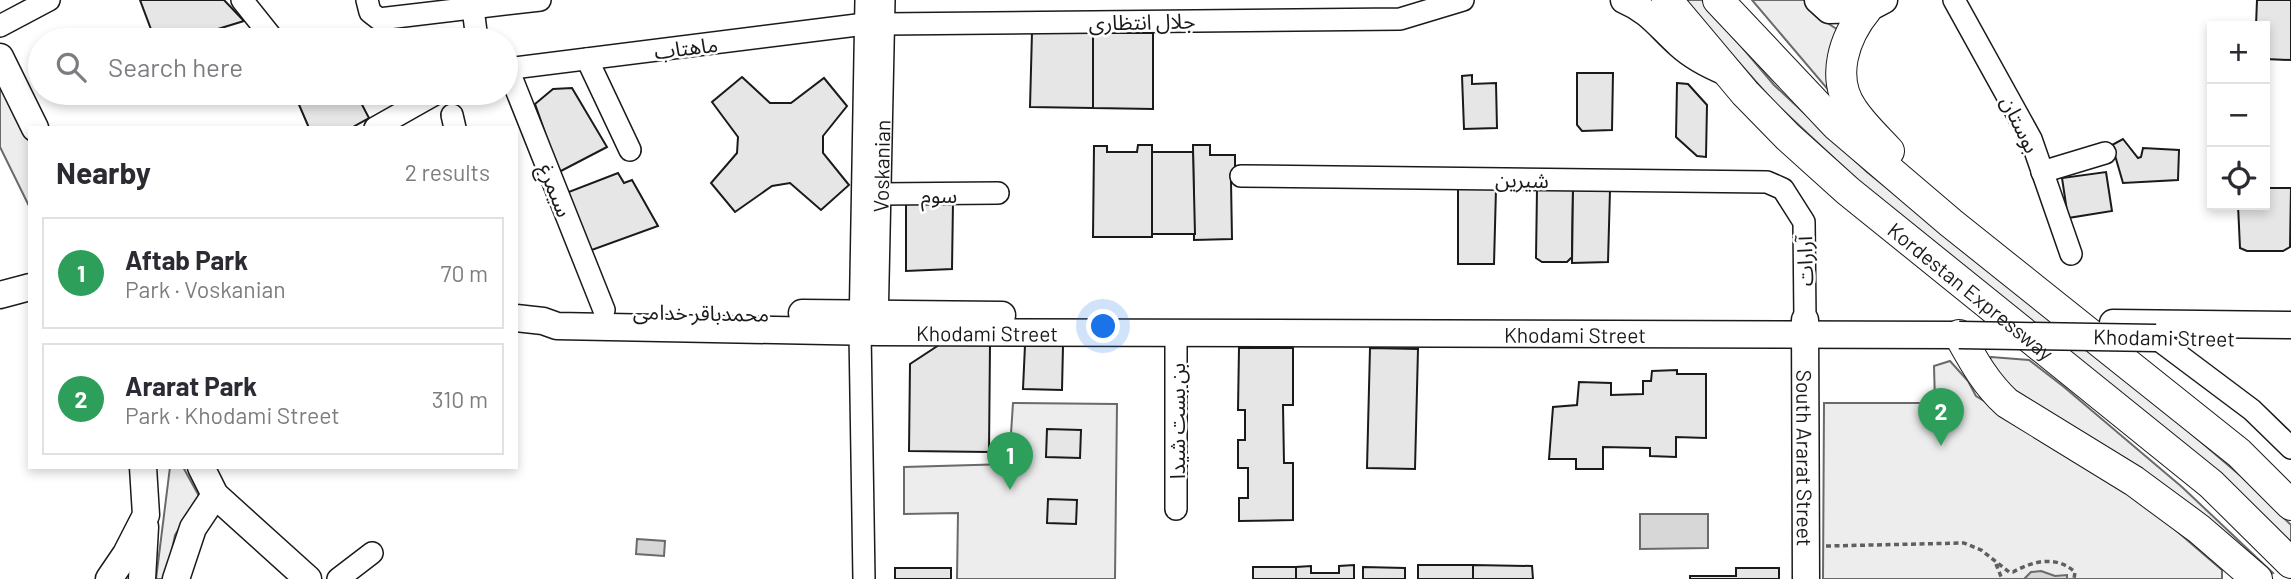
<!DOCTYPE html>
<meta charset="utf-8">
<style>
body{margin:0;font-family:Barlow,"Noto Sans Arabic",sans-serif;background:#f2f2f3;color:#2b2b33}
.controls{position:absolute;right:21px;top:21px;display:grid;overflow:hidden;border-radius:0px;box-shadow:0 4px 10px #0003}
.controls button{width:63px;height:63px;display:grid;place-items:center;padding:0;border:0;border-bottom:2px solid #e1e1e2;background:#fff;color:#2b2b33;font:35px sans-serif}
.you{position:absolute;left:1104px;top:327px;width:24px;height:24px;margin:-18px;border:5px solid #fff;border-radius:50%;background:#1a73e8;box-shadow:0 0 0 10px #1a73e833}
.badge{display:grid;place-items:center;width:46px;height:46px;border-radius:50%;background:#c62828;color:#fff;font-size:23px;font-weight:700}
.pin{position:absolute;translate:-50% -58px;filter:drop-shadow(0 2px 4px #0008)}
.pin::after{content:'';position:absolute;top:37px;width:24px;height:21px;background:inherit;clip-path:polygon(0 0,100% 0,50% 100%)}
.list{margin:0;padding:0;list-style:none}
h2{display:flex;justify-content:space-between;align-items:center;height:91px;margin:0;padding:0 28px;font-size:30px}
h2 small{font-size:23px;font-weight:400;color:#7c7c81}
.list li{display:grid;grid-template-columns:46px 1fr auto;gap:21px;align-items:center;box-sizing:border-box;height:112px;margin:0 14px 14px;padding:0 14px;border:2px solid #e1e1e2;border-radius:0px}
.list b{display:block;font-size:26px;white-space:nowrap}
.list p{margin:0;font-size:23px;white-space:nowrap;color:#7c7c81}
.list em{font-size:23px;font-style:normal;color:#7c7c81}
.icon{flex:none;width:38px;height:38px;fill:none;stroke:currentColor;stroke-width:2;stroke-linecap:round;stroke-linejoin:round}
.map{position:relative;flex:none;width:2291px;height:579px;overflow:hidden}
.search{position:absolute;background:#fff;box-shadow:0 4px 10px #0003;left:28px;top:28px;width:490px;height:77px;display:flex;align-items:center;gap:18px;box-sizing:border-box;padding:0 24px;border-radius:38px;color:#7c7c81;font-size:26px}
.panel{position:absolute;background:#fff;box-shadow:0 4px 10px #0003;left:28px;top:126px;width:490px;height:343px;border-radius:0px}
.map>svg:first-child{display:block}
</style>
<div class="map">
<svg width="2291" height="579" viewBox="0 0 2291 579">
<rect width="100%" height="100%" fill="#fff"/>
<g fill="#ededed" stroke="#6a6a6a" stroke-width="2">
<path d="M1684 0H1702L1774 85 1867 172 2128 380 2242 477 2291 525V544L1882 203 1773 101Z"/>
<path d="M1752 0H1804L1823 20 1838 30 1830 92Z"/>
<path d="M0 78 30 139V208L0 147Z"/>
<path d="M1991 357 2029 360 2064 387 2182 487 2273 573 2265 577 1984 370Z"/>
<path d="M1950 361 1968 381 1976 396 2122 484 2222 570V579H1823L1824 403H1935L1934 366Z"/>
<path d="M1013 403 1117 404 1115 579H957L958 513 904 514V467L1009 464Z"/>
<path d="M170 467H183L199 496 175 535 166 579H156Z"/>
</g>
<g fill="#d7d7d7" stroke="#6a6a6a" stroke-width="2">
<path d="M1640 514H1708V548L1640 549Z"/>
<path d="M637 539 665 541 664 556 636 554Z"/>
<path d="M2041 571 2055 576 2067 575V579H2024L2031 572Z"/>
</g>
<g fill="#e6e6e6" stroke="#1a1a1a" stroke-width="2">
<path d="M140 0H224L244 21 182 40H155Z"/>
<path d="M2257 0H2291V60L2265 59V26H2256Z"/>
<path d="M1032 32 1093 33V108L1030 107Z"/>
<path d="M1093 33H1153V109L1093 108Z"/>
<path d="M1577 73H1613L1612 130 1582 131 1577 125Z"/>
<path d="M1472 75V84L1496 83 1497 128 1464 129 1462 76Z"/>
<path d="M742 77 770 103H791L824 78 847 106 823 136V153L849 185 821 210 790 183 772 186 735 212 711 183 737 153 738 137 712 102Z"/>
<path d="M1677 83 1688 84 1707 105 1706 157 1697 156 1676 137Z"/>
<path d="M572 88 607 147 559 172 535 104 553 89Z"/>
<path d="M294 93H311L315 97 356 93 369 118 351 128H309Z"/>
<path d="M2123 139 2138 158 2141 157 2143 148 2179 150 2178 180 2123 183 2112 145Z"/>
<path d="M1138 145H1152V237H1093L1094 146H1107V152H1137Z"/>
<path d="M1193 145H1210V155H1235V182L1231 181 1232 239 1194 240Z"/>
<path d="M1152 152H1193L1195 234H1152Z"/>
<path d="M2106 172 2112 211 2068 218 2062 178Z"/>
<path d="M618 173 624 183 632 180 658 226 589 251 566 193Z"/>
<path d="M2265 188H2291L2290 247 2283 251H2247L2240 248 2238 205H2265Z"/>
<path d="M1458 189H1496L1494 264H1458Z"/>
<path d="M1537 189H1573L1572 257 1567 262H1542L1536 258Z"/>
<path d="M1573 189 1610 190 1608 262 1572 263Z"/>
<path d="M906 202H953L952 269 906 271Z"/>
<path d="M939 345H990L989 452 909 451 910 364Z"/>
<path d="M1025 345 1063 346 1062 390 1023 389Z"/>
<path d="M1239 348H1293V405H1283L1284 463H1293V520L1239 521V498H1248V468H1238V440H1245V410H1238Z"/>
<path d="M1370 348 1418 349 1415 469 1367 468Z"/>
<path d="M1677 370V374H1706V438L1676 437V457L1650 456V448L1603 447V469H1576V459H1549L1553 407 1577 405 1579 382 1611 383V395L1643 394V381H1651L1652 371Z"/>
<path d="M1047 429 1081 430 1080 458 1046 457Z"/>
<path d="M1048 499 1077 500 1076 524 1047 523Z"/>
<path d="M1354 565V579H1296V567L1311 566V573H1339V566Z"/>
<rect x="1418" y="565" width="55" height="14"/>
<path d="M1473 565 1532 566 1533 579H1473Z"/>
<rect x="1253" y="567" width="43" height="12"/>
<path d="M1363 567 1405 568V579H1363Z"/>
<rect x="895" y="568" width="56" height="11"/>
<path d="M1736 568H1779V579H1690V576H1736Z"/>
</g>
<g fill="none" stroke-linecap="round" stroke-linejoin="round">
<defs>
<g id="minor">
<path d="M242 0 274 40"/>
<path d="M367 0 370 12 379 19 540 0"/>
<path d="M472 0 477 40"/>
<path d="M1954 0 2031 139 2071 254"/>
<path d="M884 24 1400 19 1463 0"/>
<path d="M0 26 49 0"/>
<path d="M587 59 630 150"/>
<path d="M506 69 865 24"/>
<path d="M508 69 604 310"/>
<path d="M452 115 455 128"/>
<path d="M375 128 437 93"/>
<path d="M2042 172 2105 153"/>
<path d="M1241 176 1767 182 1783 189 1804 222 1805 320"/>
<path d="M880 194 998 193"/>
<path id="s1" d="M877 327 884 0"/>
<path d="M2156 338 2252 410 2291 448"/>
<path d="M1176 509V333"/>
<path d="M338 579 372 553"/>
<path d="M864 579 860 332 866 0"/>
</g>
<g id="major">
<path d="M1624 0C1650 11 1659 26 1679 44 1693 57 1709 65 1726 72"/>
<path d="M1818 0 1829 10 1867 9 1884 0"/>
<path d="M0 57 35 128"/>
<path d="M0 295 30 287"/>
<path d="M802 313 1002 315"/>
<path id="s2" d="M516 318 543 321 557 326 877 332 1959 335"/>
<path id="s3" d="M1805 320 1806 579"/>
<path d="M2113 323 2291 325"/>
<path d="M201 467 215 495 308 579"/>
<path d="M109 579 126 554 146 515 143 467"/>
<path d="M142 579 145 527"/>
<path d="M176 579 193 528 215 495"/>
</g>
<g id="highway">
<path id="s4" d="M1667 0 1745 93 1788 137 1848 191 2211 484 2291 563"/>
<path d="M1718 0 1836 125 1951 223 2239 453 2291 505"/>
<path d="M1867 9C1844 37 1830 78 1853 110 1863 125 1877 138 1889 151"/>
<path d="M1959 335C1973 360 1985 383 2007 403L2134 481 2199 529 2257 579"/>
</g>
</defs>
<use href="#minor" stroke="#1a1a1a" stroke-width="24"/>
<use href="#major" stroke="#1a1a1a" stroke-width="29"/>
<use href="#highway" stroke="#1a1a1a" stroke-width="32"/>
<g stroke="#5f5f5f" stroke-width="3.5" stroke-dasharray="5 3.5" stroke-linecap="butt">
<path d="M1826 546 1964 543 1981 550 2009 572H2013C2033 561 2056 555 2075 572L2074 579"/>
<path d="M1996 564 2002 579"/>
</g>
<use href="#minor" stroke="#fff" stroke-width="21"/>
<use href="#major" stroke="#fff" stroke-width="26"/>
<use href="#highway" stroke="#fff" stroke-width="30"/>
<defs>
<path id="major-bridge" d="M1959 335 2156 338"/>
</defs>
<use href="#major-bridge" stroke="#1a1a1a" stroke-width="29" stroke-linecap="butt"/>
<use href="#major-bridge" stroke="#fff" stroke-width="26"/>
</g>
<g text-anchor="middle" dominant-baseline="central" stroke-width="5" stroke-linejoin="round" paint-order="stroke">
<g font-size="21" fill="#1a1a1a" stroke="#fff">
<text transform="translate(1142 21) rotate(-1)">جلال انتظاری</text>
<text transform="translate(686 47) rotate(-7)">ماهتاب</text>
<text transform="translate(2021 124) rotate(64)">بوستان</text>
<text stroke="none"><textPath href="#s1" startOffset="161">Voskanian</textPath></text>
<text transform="translate(1522 179) rotate(1)">شیرین</text>
<text transform="translate(556 190) rotate(68)">سیمرغ</text>
<text x="939" y="194">سوم</text>
<text transform="translate(1804 261) rotate(-91)">آرارات</text>
<text stroke="none"><textPath href="#s4" startOffset="422">Kordestan Expressway</textPath></text>
<text transform="translate(701 312) rotate(1)">محمدباقر خدامی</text>
<text stroke="none"><textPath href="#s2" startOffset="472">Khodami Street</textPath></text>
<text stroke="none"><textPath href="#s2" startOffset="1060">Khodami Street</textPath></text>
<text transform="translate(2164 337) rotate(1)">Khodami Street</text>
<text transform="translate(1176 421) rotate(-90)">بن بست شیدا</text>
<text stroke="none"><textPath href="#s3" startOffset="138">South Ararat Street</textPath></text>
</g>
</g>
</svg>
<div class="controls">
<button>+</button>
<button>−</button>
<button><svg class="icon" aria-label="locate" viewBox="0 0 24 24"><circle cx="12" cy="12" r="6"/><path d="M12 2v4M12 18v4M2 12h4M18 12h4"/></svg></button>
</div>
<div class="you"></div>
<div class="pin badge" style="left:1010px;top:490px;background:#2e9e5b">1</div>
<div class="pin badge" style="left:1941px;top:446px;background:#2e9e5b">2</div>
<div class="search"><svg class="icon" aria-label="search" viewBox="0 0 24 24"><circle cx="10" cy="10" r="6"/><path d="M15 15l6 6"/></svg>Search here</div>
<section class="panel">
<h2>Nearby<small>2 results</small></h2>
<ul class="list">
<li><span class="badge" style="background:#2e9e5b">1</span><div><b>Aftab Park</b><p>Park · Voskanian</p></div><em>70 m</em></li>
<li><span class="badge" style="background:#2e9e5b">2</span><div><b>Ararat Park</b><p>Park · Khodami Street</p></div><em>310 m</em></li>
</ul>
</section>
</div>
